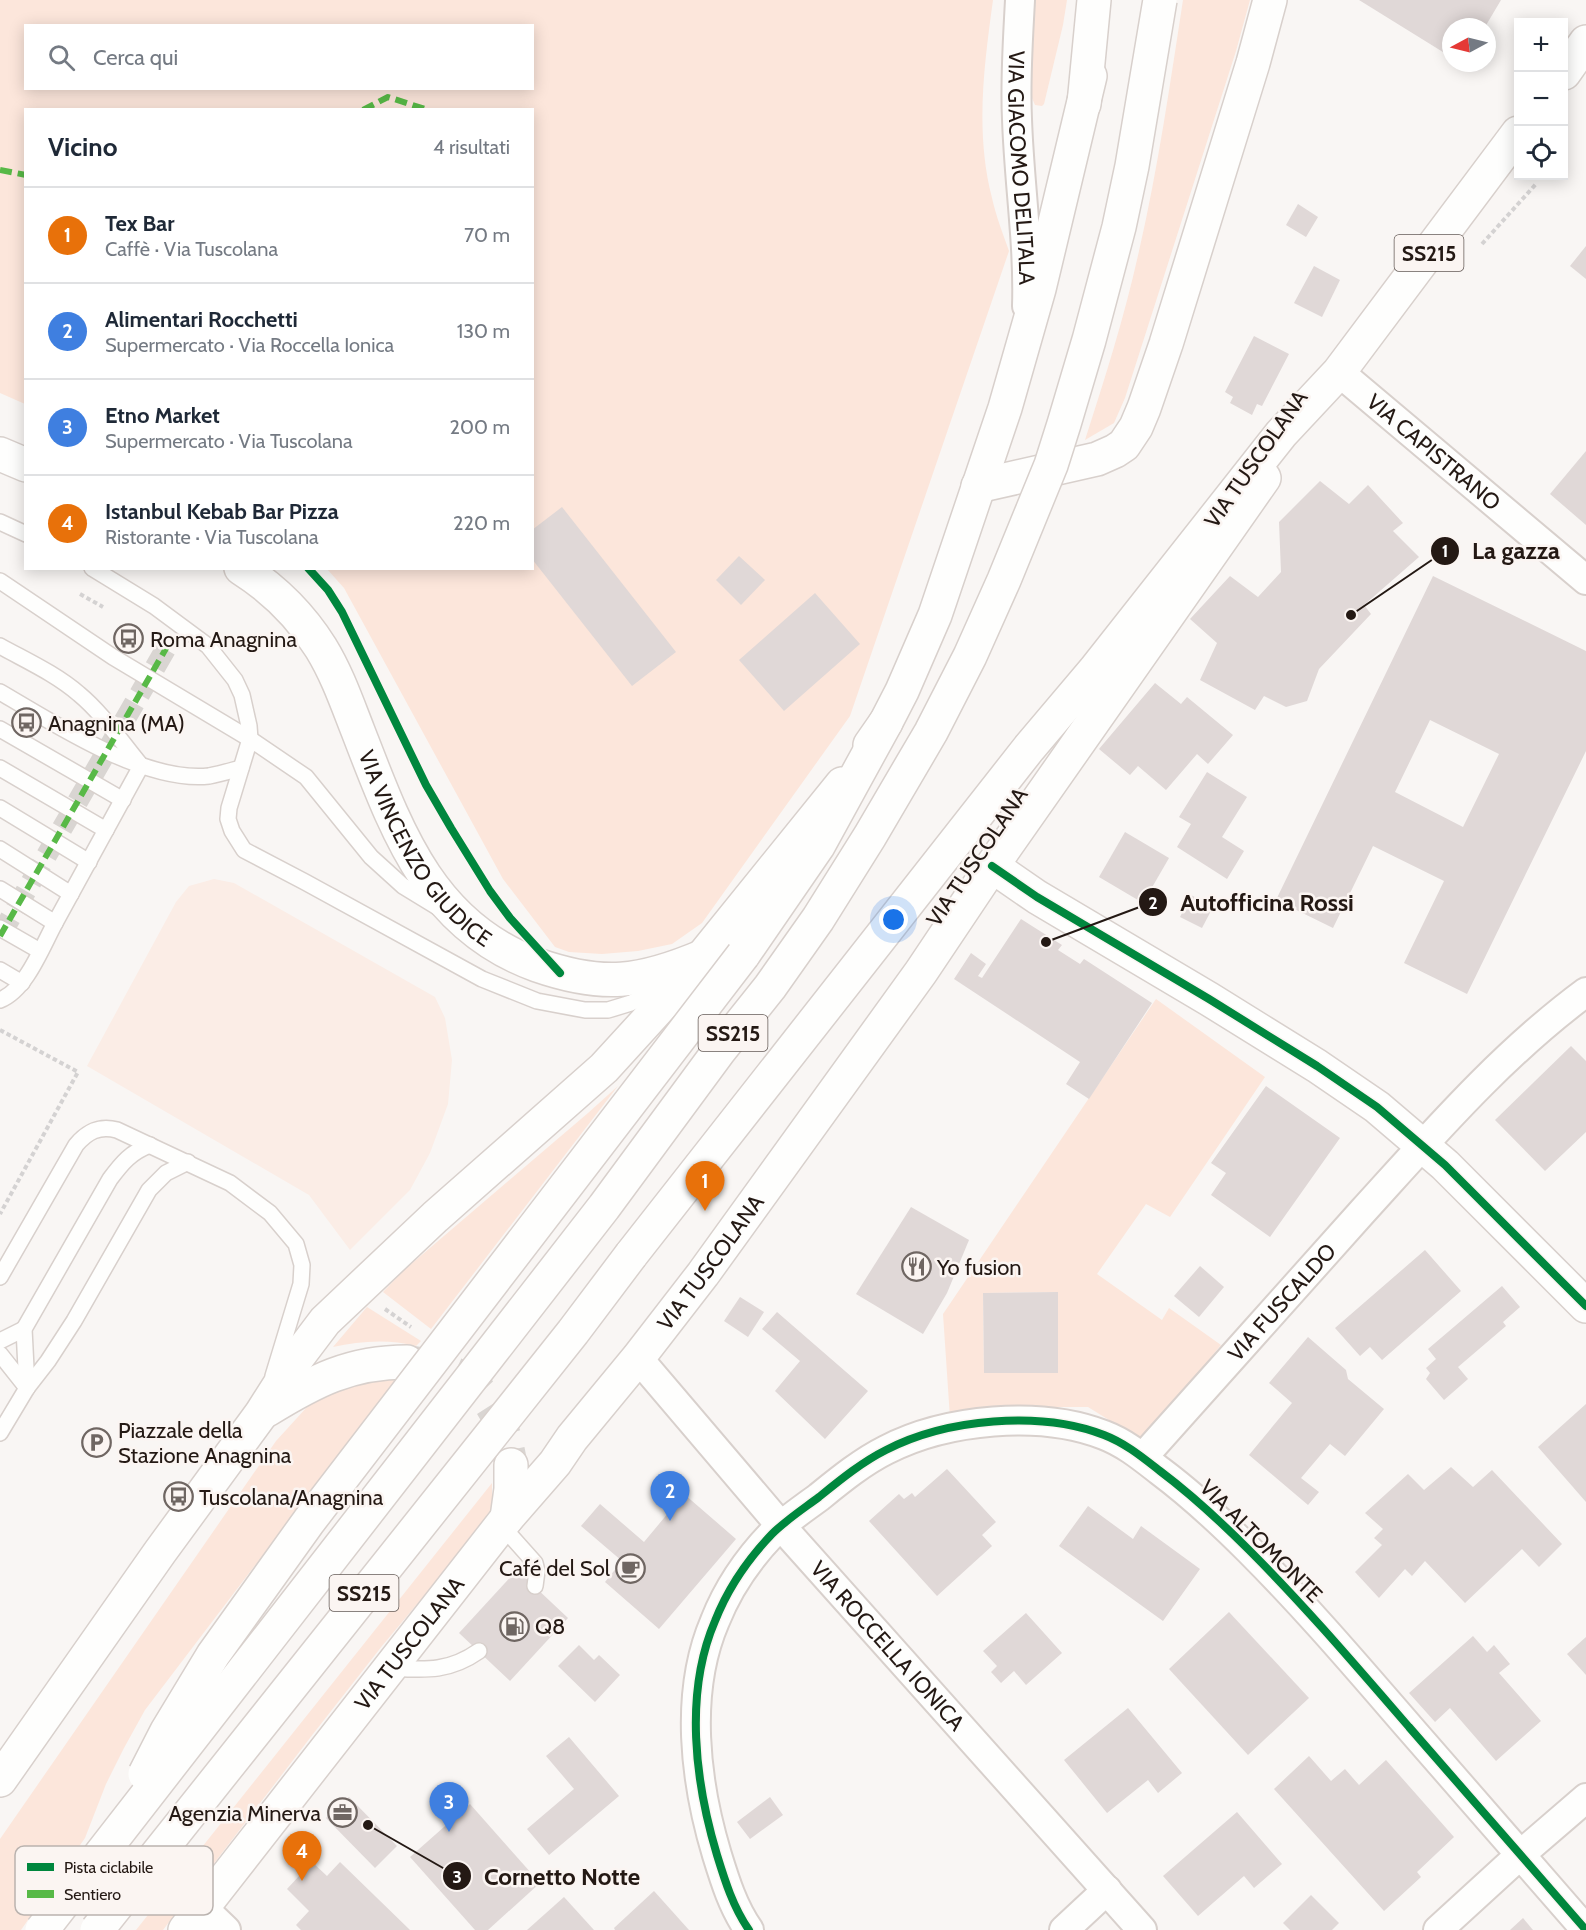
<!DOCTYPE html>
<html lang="it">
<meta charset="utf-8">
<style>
body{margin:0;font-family:Cabin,sans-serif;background:#f6f6f7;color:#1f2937}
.controls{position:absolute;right:18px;top:18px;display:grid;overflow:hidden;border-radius:0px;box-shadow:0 3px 15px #0003}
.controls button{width:54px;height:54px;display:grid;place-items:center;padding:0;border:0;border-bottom:2px solid #e0e1e3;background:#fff;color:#1f2937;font:30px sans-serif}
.compass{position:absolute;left:1442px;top:18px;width:54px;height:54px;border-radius:50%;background:#fff;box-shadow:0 3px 15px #0003;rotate:263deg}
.you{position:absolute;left:894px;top:920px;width:21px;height:21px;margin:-15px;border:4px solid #fff;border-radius:50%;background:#1a73e8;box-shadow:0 0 0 9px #1a73e833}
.badge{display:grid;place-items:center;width:39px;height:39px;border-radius:50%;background:#1a73e8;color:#fff;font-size:20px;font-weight:700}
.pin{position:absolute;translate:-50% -50px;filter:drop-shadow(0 2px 3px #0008)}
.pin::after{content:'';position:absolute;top:32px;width:21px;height:18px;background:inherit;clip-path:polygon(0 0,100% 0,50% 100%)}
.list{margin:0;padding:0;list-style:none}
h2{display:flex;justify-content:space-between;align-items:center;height:78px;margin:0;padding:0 24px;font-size:26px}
h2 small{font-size:20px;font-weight:400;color:#747a83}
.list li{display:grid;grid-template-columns:39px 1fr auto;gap:18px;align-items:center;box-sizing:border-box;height:96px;padding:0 24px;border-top:2px solid #e0e1e3}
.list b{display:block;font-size:22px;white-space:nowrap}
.list p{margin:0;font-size:20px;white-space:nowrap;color:#747a83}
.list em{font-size:20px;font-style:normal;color:#747a83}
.icon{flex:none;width:33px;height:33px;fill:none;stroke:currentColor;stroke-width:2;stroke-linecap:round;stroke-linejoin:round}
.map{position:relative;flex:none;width:1586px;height:1930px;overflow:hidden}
.search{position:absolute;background:#fff;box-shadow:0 3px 15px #0003;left:24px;top:24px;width:510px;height:66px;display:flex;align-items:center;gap:15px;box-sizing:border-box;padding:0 21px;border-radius:0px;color:#747a83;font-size:22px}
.panel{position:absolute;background:#fff;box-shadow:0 3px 15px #0003;left:24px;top:108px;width:510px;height:462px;border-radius:0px}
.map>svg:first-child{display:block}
</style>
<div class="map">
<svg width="1586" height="1930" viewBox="0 0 1586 1930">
<rect width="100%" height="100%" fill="#f9f6f4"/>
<path fill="#fbede6" d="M214 879 234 883 435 997 445 1018 452 1060 448 1104 430 1153 410 1190 350 1250 309 1195 87 1066 176 902 189 886Z"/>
<g fill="#fce6db" fill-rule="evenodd">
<path d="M0 0H993C984 66 975 132 992 198 996 216 1003 234 1009 251L850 716 702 923 672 944 638 951 602 954 569 952 555 947 503 879 344 588 327 569 532 568V110H26L25 404 0 393ZM26 26H532V88H26Z"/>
<path d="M1029 0H1067L1063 25 1044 104 1042 106 1035 105 1029 91Z"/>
<path d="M1183 0H1250L1236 51 1125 398 1114 423 1085 440C1105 378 1125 315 1139 251 1158 168 1170 84 1183 0Z"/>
<path d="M1156 999 1265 1077 1170 1217 1146 1204 1097 1274 1162 1320 1169 1308 1221 1345 1143 1441 1088 1407H1042L950 1418 943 1314ZM1058 1292V1373H984L983 1293Z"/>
<path d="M618 1086 431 1329 383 1292 403 1271 588 1113Z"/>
<path d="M367 1307 421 1341 416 1346C389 1339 360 1341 333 1347Z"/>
<path d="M380 1375 405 1378 384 1407 374 1409 145 1710 124 1748 106 1784 85 1838 21 1930H0V1839L276 1441 317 1396Z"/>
<path d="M492 1483V1507L479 1530 382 1646 313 1734 163 1930H136Z"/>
</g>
<g fill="#e0d8d7" fill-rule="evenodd">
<path d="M1359 0H1501L1485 27H1451V57Z"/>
<path d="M1298 204 1318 217 1306 237 1286 225Z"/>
<path d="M1586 246V279L1570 266Z"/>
<path d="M1314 266 1340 280 1322 317 1294 303Z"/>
<path d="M1254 336 1289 354 1262 406 1257 404 1252 415 1230 403 1233 397 1225 392Z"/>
<path d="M1586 451V525L1550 494Z"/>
<path d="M1320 481 1349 504 1368 485 1403 523 1393 531 1419 557 1364 605 1371 614 1319 669 1307 701 1286 707 1264 696 1255 710 1200 680 1217 643 1190 619 1230 576 1258 597 1281 572 1279 522Z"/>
<path d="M562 507 676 652 632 686 532 559V530Z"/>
<path d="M739 556 765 580 741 605 716 580Z"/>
<path d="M1433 576 1586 651V751L1467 994 1404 963 1444 881 1373 846 1333 928 1276 900ZM1430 720 1499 754 1463 827 1395 792Z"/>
<path d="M815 593 860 644 784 711 739 660Z"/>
<path d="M1155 683 1181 704 1187 697 1233 735 1208 764 1197 754 1166 790 1138 766 1130 775 1099 749Z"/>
<path d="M1207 772 1247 797 1222 837 1244 851 1227 879 1177 847 1191 824 1179 817Z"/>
<path d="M1125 832 1169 858 1143 903 1099 877Z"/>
<path d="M1191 895 1213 907 1202 928 1180 917Z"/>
<path d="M1021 919 1062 945 1058 950 1080 964 1084 959 1152 1003 1089 1099 1066 1084 1080 1062 954 979 971 953 986 964 978 976 982 978Z"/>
<path d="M1571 1046 1586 1061V1132L1545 1171 1495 1120Z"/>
<path d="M1266 1086 1340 1138 1270 1237 1211 1195 1226 1173 1211 1163Z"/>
<path d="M911 1207 969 1240 947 1293 923 1334 856 1294Z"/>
<path d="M1425 1250 1461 1291 1382 1360 1370 1347 1360 1356 1335 1328Z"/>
<path d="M1200 1266 1224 1287 1199 1317 1174 1296Z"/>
<path d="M1502 1286 1520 1307 1503 1322 1506 1326 1458 1367 1468 1379 1444 1400 1426 1379 1430 1373 1426 1368 1436 1359 1428 1349Z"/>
<path d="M1058 1292V1373H984L983 1293Z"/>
<path d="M740 1297 764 1312 748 1337 724 1321Z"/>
<path d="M777 1312 868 1391 825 1439 775 1391 800 1361 762 1329Z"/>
<path d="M1308 1337 1346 1370 1348 1379 1384 1409 1345 1456 1330 1444 1301 1478 1319 1492 1308 1505 1249 1455 1292 1403 1269 1383Z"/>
<path d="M1586 1404V1502L1538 1447Z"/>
<path d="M1451 1467 1473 1487 1492 1470 1562 1544 1539 1567 1522 1549 1465 1603 1425 1561 1412 1576 1405 1569 1379 1598 1355 1572 1382 1545 1374 1538 1383 1529 1365 1513 1408 1474 1424 1490Z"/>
<path d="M947 1469 996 1522 982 1535 992 1546 937 1596 869 1521 899 1494 904 1499 912 1493 915 1497Z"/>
<path d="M684 1494 736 1539 659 1629 605 1582 622 1561 581 1526 600 1504 644 1542Z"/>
<path d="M1088 1506 1133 1539 1141 1526 1200 1569 1163 1621 1059 1546Z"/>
<path d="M517 1570 568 1618 510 1681 459 1633Z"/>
<path d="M1229 1612 1309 1698 1248 1755 1169 1669Z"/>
<path d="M1026 1613 1062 1653 1026 1685 1014 1671 1001 1683 991 1672 997 1666 983 1651Z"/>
<path d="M1473 1636 1487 1652 1494 1645 1510 1664 1499 1673 1541 1721 1496 1761 1450 1708 1435 1722 1409 1693Z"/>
<path d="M1586 1637V1675L1567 1654Z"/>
<path d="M579 1645 594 1660 599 1655 620 1675 595 1702 558 1666Z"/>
<path d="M1128 1708 1182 1773 1158 1793 1148 1780 1107 1813 1064 1760Z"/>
<path d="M569 1737 619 1796 549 1855 527 1829 574 1789 546 1756Z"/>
<path d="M1309 1756 1331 1781 1345 1769 1359 1785 1386 1760 1454 1837 1417 1872 1421 1877 1384 1911 1274 1789Z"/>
<path d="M349 1797 397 1846 375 1868 326 1818Z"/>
<path d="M770 1797 783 1815 750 1839 737 1822Z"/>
<path d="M470 1804 540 1883 488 1930H475L410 1857Z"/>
<path d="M1237 1812 1282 1864 1254 1888 1244 1876 1198 1916 1163 1876Z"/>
<path d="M312 1862 327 1876 340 1862 410 1930H301L296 1925 309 1911 287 1889Z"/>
<path d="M654 1891 689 1930H615L614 1928Z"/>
<path d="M1311 1895 1339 1923 1332 1930H1290L1283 1923Z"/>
<path d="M564 1897 594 1930H527Z"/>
<path d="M1523 1918 1533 1930H1510Z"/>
</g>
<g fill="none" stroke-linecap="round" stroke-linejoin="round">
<path stroke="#d9d5d2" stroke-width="21" stroke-dasharray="21 10" stroke-linecap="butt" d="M0 936 168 645"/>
<path stroke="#d9d5d2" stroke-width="33" stroke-dasharray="33 16" stroke-linecap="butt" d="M407 1362C474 1368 501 1401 511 1465"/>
<defs>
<g id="service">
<path d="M0 522 26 534"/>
<path d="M92 568 154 606 208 646 235 680 242 695 249 726 250 739 229 808 228 819 232 831 244 850 305 882 482 979 537 1001 585 1010H608L631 1003 666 984"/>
<path d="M0 581 113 657 250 739 306 777 371 857 403 886 439 908"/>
<path d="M0 646C27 661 56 674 79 694 102 713 120 740 139 763"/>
<path d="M0 692C55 724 144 783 209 776 220 774 230 771 241 768"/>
<path d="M0 729 123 800"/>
<path d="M0 768 106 830"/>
<path d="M0 808 89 862"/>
<path d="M0 849 71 894"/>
<path d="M0 889 55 923 141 766"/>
<path d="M0 928 40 951"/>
<path d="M0 970 22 983"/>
<path d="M0 1000C26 990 42 947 55 923"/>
<path d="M0 1277 76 1145C87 1132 99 1125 117 1130L230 1183 270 1213 296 1244 302 1265 301 1284 273 1376"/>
<path d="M0 1341 24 1329"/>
<path d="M0 1354 27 1388"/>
<path d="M27 1388 24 1329 110 1179C122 1163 131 1152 150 1145"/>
<path d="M0 1433 27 1388 48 1361 74 1321 149 1190 166 1173 188 1162"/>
<path d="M502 1526 535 1563 537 1571 535 1586"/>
<path d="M391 1668C426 1670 449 1672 479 1651"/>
</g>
<g id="minor">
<path id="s1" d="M1020 0C1018 40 1015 79 1017 119 1019 182 1029 244 1027 306"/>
<path id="s2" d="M1339 372 1586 580"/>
<path id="s3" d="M638 1358 781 1526 1142 1930"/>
<path id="s4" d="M1143 1457C1216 1375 1290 1293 1363 1211 1433 1134 1502 1054 1586 992"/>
<path d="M202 1907 226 1930"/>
<path d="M749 1930C733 1907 725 1881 717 1855 695 1782 684 1693 715 1621 728 1588 748 1559 772 1534 786 1520 803 1509 819 1497 840 1480 862 1462 886 1450 946 1419 1040 1410 1104 1435 1125 1443 1142 1457 1160 1471 1192 1495 1221 1522 1249 1550 1306 1607 1357 1667 1409 1727 1468 1795 1527 1863 1586 1930"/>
<path d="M1064 1930 1107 1890"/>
<path d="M1438 1930 1520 1855 1586 1798"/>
</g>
<g id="tertiary">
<path d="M0 454 26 465"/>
<path id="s5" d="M241 568C274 589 301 616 321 648 337 674 347 703 358 731 396 829 429 926 537 965 603 988 640 983 704 956"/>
<path d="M992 866 1037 897 1209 999 1317 1066 1377 1107 1445 1165 1586 1306"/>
</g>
<g id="secondary">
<path d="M978 486 1097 459 1115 451 1124 445 1136 427 1144 408 1166 344 1253 63 1270 0"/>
<path d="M870 745 886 722 902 691 935 615 1005 408 1039 289 1090 76"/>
<path d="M267 1410C314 1381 350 1362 407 1362"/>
<path d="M507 1518 511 1489V1465"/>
<path d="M0 1780 160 1552 261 1414 294 1362 325 1321 435 1217 604 1068 678 987 842 784"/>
<path id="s6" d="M185 1930 507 1518 555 1463 572 1438 638 1358 703 1274 921 972 992 866 1264 478"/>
</g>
<g id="primary">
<path d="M1564 73 1586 42"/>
<path d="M743 955 818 846 886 722"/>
<path d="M631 1255 1029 748 1095 670 1281 434 1339 372 1518 133"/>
</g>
<path id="motorway" d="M1084 104 1094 0"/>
</defs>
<use href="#service" stroke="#d8d0cc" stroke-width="18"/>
<use href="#minor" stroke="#d8d0cc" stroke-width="32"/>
<use href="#tertiary" stroke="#d8d0cc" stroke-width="36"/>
<use href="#secondary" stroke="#d8d0cc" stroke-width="36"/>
<use href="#primary" stroke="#d8d0cc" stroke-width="36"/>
<use href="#motorway" stroke="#d8d0cc" stroke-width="36"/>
<g stroke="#d4d2d2" stroke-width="4" stroke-dasharray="4.5 3" stroke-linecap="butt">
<path d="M1482 244 1536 184"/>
<path d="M80 594 103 607"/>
<path d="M0 1030 78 1072 0 1214"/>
<path d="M385 1309 411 1327"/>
</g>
<use href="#service" stroke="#fefefd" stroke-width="15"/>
<use href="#minor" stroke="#fefefd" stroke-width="28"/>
<use href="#tertiary" stroke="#fefefd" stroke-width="33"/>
<use href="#secondary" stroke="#fefefd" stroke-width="33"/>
<use href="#primary" stroke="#fefefd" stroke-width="33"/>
<use href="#motorway" stroke="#fefefd" stroke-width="33"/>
<defs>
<g id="primary-bridge">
<path d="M145 1774 167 1731 213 1655 309 1521 743 955"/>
<path d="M42 1930 604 1207 719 1051 770 987 818 919 870 836 931 732 970 656 1004 580 1051 465 1064 424 1089 340 1119 227 1132 166 1160 0"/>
<path d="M97 1930 573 1332 631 1255"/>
</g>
</defs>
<use href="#primary-bridge" stroke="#d8d0cc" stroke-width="36" stroke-linecap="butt"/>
<use href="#primary-bridge" stroke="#fefefd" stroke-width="33"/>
<g stroke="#58b947" stroke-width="6" stroke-dasharray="12 6" stroke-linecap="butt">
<path d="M363 110 388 97 428 110"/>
<path d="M0 170 26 175"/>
<path d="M0 936 168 645"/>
</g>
<defs>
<g id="cycleway">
<path d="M308 568 328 590 342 612 426 785 451 828 490 891 510 918 560 973"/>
<path d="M992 866 1037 897 1209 999 1317 1066 1377 1107 1445 1165 1586 1306"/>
<path d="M749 1930C733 1907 725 1881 717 1855 695 1782 684 1693 715 1621 728 1588 748 1559 772 1534 786 1520 803 1509 819 1497 840 1480 862 1462 886 1450 946 1419 1040 1410 1104 1435 1125 1443 1142 1457 1160 1471 1192 1495 1221 1522 1249 1550 1306 1607 1357 1667 1409 1727 1468 1795 1527 1863 1586 1930"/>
</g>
</defs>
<use href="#cycleway" stroke="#fbf5f2" stroke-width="11"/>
<use href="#cycleway" stroke="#00873e" stroke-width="8"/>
</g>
<defs>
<symbol id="bus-ring" viewBox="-11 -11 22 22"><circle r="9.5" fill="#fbf5f2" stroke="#6f6662" stroke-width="1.5"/><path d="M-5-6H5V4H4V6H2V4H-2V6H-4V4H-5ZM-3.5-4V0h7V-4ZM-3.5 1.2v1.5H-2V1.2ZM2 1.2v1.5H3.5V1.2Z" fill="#6f6662"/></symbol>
<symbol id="restaurant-ring" viewBox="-11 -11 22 22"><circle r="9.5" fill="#fbf5f2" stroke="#6f6662" stroke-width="1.5"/><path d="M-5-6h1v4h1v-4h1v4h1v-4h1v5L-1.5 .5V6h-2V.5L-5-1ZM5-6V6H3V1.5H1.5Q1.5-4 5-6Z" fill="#6f6662"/></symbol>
<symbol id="parking-ring" viewBox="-11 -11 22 22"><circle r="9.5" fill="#fbf5f2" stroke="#6f6662" stroke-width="1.5"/><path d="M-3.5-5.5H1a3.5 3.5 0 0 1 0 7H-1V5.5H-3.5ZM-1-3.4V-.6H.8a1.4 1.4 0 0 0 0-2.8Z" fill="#6f6662"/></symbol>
<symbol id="cafe-ring" viewBox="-11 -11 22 22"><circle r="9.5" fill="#fbf5f2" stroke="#6f6662" stroke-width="1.5"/><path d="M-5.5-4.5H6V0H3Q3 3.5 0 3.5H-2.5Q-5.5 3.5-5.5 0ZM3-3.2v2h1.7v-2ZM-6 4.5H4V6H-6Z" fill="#6f6662"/></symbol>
<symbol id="fuel-ring" viewBox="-11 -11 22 22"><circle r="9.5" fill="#fbf5f2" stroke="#6f6662" stroke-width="1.5"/><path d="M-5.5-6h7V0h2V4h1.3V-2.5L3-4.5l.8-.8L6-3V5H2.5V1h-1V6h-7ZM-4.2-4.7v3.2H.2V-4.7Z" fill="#6f6662"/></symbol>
<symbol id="office-ring" viewBox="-11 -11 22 22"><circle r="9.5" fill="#fbf5f2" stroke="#6f6662" stroke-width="1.5"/><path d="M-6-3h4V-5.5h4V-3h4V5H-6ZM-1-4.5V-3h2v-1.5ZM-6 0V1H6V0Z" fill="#6f6662"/></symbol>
</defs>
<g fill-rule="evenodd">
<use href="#bus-ring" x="112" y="622" width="33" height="33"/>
<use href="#bus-ring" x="10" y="706" width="33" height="33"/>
<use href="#restaurant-ring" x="900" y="1250" width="33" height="33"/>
<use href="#parking-ring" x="80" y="1426" width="33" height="33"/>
<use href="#bus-ring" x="162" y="1480" width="33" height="33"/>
<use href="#cafe-ring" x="614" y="1552" width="33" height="33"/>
<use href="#fuel-ring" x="498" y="1610" width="33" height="33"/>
<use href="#office-ring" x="326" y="1796" width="33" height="33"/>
</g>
<g text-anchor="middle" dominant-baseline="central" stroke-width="5" stroke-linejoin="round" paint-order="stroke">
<g fill="#fbf5f2" stroke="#645b57" stroke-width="1.5">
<rect x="1394.5" y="235" width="69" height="36" rx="4.5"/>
<rect x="698.5" y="1015" width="69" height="36" rx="4.5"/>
<rect x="329.5" y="1575" width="69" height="36" rx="4.5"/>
</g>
<g font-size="21" font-weight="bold" fill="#241914">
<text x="1429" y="253">SS215</text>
<text x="733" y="1033">SS215</text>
<text x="364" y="1593">SS215</text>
</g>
<g font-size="22" fill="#241914" stroke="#fbf5f2">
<text stroke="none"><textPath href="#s1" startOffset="168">VIA GIACOMO DELITALA</textPath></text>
<text stroke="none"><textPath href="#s2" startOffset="124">VIA CAPISTRANO</textPath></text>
<text transform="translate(1256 459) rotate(-55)">VIA TUSCOLANA</text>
<text stroke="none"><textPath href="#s5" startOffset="342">VIA VINCENZO GIUDICE</textPath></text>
<text transform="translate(977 857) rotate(-56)">VIA TUSCOLANA</text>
<text stroke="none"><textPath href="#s6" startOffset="850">VIA TUSCOLANA</textPath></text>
<text stroke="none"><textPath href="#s4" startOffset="208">VIA FUSCALDO</textPath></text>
<text transform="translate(1261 1541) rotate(45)">VIA ALTOMONTE</text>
<text stroke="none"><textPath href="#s6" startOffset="364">VIA TUSCOLANA</textPath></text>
<text stroke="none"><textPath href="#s3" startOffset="381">VIA ROCCELLA IONICA</textPath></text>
</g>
<g font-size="22" fill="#241914" stroke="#fbf5f2" text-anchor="start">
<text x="150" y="639">Roma Anagnina</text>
<text x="48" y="723">Anagnina (MA)</text>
<text x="937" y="1267">Yo fusion</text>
<text x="118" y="1430">Piazzale della<tspan x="118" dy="25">Stazione Anagnina</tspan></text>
<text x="199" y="1497">Tuscolana/Anagnina</text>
<text x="610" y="1568" text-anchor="end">Café del Sol</text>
<text x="535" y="1626">Q8</text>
<text x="321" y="1813" text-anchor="end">Agenzia Minerva</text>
</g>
</g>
<rect x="15" y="1846" width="198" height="69" rx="9" fill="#fbf5f2" stroke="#bab3af" stroke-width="1.5"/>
<rect x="27" y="1863" width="27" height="8" fill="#00873e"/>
<rect x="27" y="1890" width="27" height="8" fill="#58b947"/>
<g font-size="16" fill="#241914">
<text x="64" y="1873">Pista ciclabile</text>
<text x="64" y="1900">Sentiero</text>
</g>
<path fill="none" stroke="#241914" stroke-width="2" d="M1351 615L1445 551M1046 942L1153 902M368 1825L457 1876"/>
<g fill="#241914" stroke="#fbf5f2" stroke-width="2">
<circle cx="1351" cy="615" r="6"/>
<circle cx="1046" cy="942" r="6"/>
<circle cx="368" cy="1825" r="6"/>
<circle cx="1445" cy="551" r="15"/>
<circle cx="1153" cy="902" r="15"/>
<circle cx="457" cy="1876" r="15"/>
</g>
<g font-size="18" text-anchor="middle" font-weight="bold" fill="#fff">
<text x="1445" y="557">1</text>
<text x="1153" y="909">2</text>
<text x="457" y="1883">3</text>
</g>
<g font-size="24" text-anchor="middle" font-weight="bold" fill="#241914" stroke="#fbf5f2" stroke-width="5" stroke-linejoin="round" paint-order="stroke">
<text x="1516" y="559">La gazza</text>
<text x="1267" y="911">Autofficina Rossi</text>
<text x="562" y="1885">Cornetto Notte</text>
</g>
</svg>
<div class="controls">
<button>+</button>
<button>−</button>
<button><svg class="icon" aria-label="locate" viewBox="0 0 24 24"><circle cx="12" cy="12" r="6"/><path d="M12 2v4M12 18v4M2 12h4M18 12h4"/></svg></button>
</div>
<svg class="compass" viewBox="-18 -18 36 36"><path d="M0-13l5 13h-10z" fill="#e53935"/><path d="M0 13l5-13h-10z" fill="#747a83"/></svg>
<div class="you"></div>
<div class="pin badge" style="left:705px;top:1211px;background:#e8710a">1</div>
<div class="pin badge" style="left:670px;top:1521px;background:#3f7fe0">2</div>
<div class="pin badge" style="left:449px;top:1832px;background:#3f7fe0">3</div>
<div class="pin badge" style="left:302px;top:1881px;background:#e8710a">4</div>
<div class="search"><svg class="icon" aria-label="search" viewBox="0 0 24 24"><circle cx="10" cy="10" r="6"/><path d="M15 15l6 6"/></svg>Cerca qui</div>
<section class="panel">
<h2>Vicino<small>4 risultati</small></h2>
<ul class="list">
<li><span class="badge" style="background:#e8710a">1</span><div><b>Tex Bar</b><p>Caffè · Via Tuscolana</p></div><em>70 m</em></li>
<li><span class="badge" style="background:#3f7fe0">2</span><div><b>Alimentari Rocchetti</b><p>Supermercato · Via Roccella Ionica</p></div><em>130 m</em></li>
<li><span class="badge" style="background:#3f7fe0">3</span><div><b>Etno Market</b><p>Supermercato · Via Tuscolana</p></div><em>200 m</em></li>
<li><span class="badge" style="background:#e8710a">4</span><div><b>Istanbul Kebab Bar Pizza</b><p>Ristorante · Via Tuscolana</p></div><em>220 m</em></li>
</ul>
</section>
</div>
